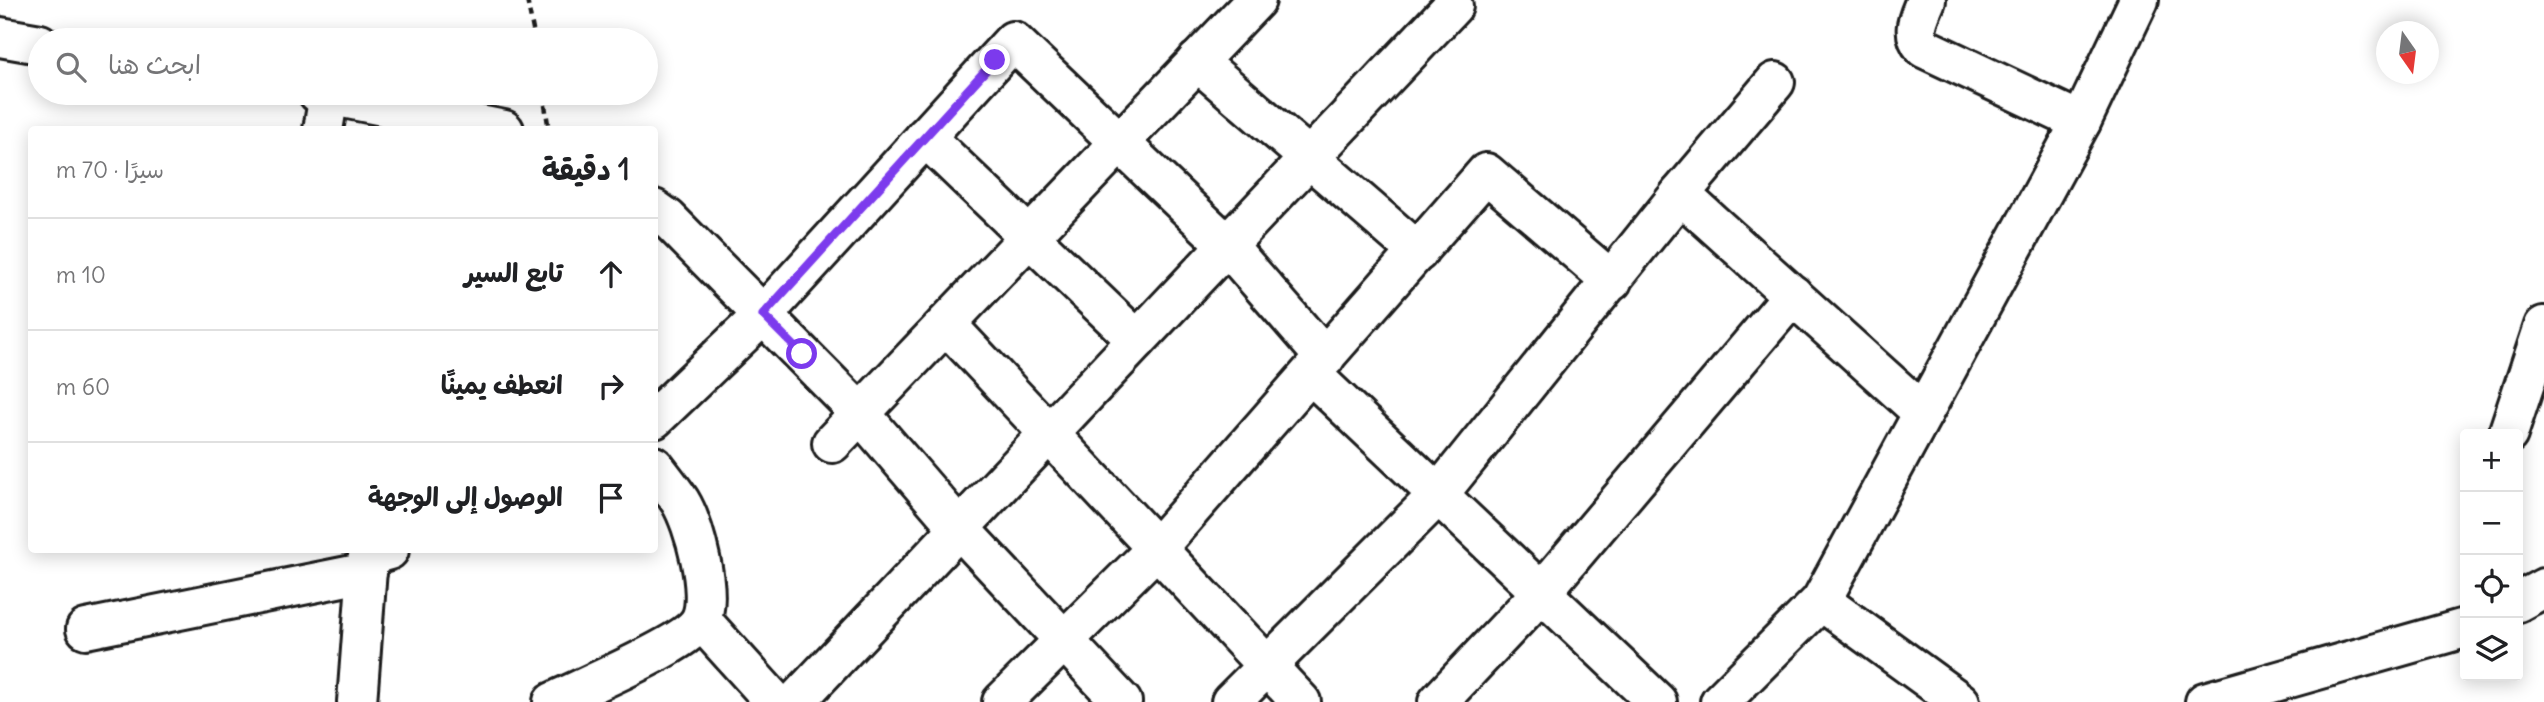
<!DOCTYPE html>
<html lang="ar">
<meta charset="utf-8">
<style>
body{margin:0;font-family:Delius,"Playpen Sans Arabic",sans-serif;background:#f2f2f2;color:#202124;direction:rtl}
.controls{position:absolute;right:21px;bottom:21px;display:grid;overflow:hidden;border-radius:7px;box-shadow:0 4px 18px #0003}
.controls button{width:63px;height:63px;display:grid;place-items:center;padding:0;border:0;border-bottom:2px solid #e0e0e0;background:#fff;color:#202124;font:35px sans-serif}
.compass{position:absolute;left:2376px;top:21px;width:63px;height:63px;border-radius:50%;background:#fff;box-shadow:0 4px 18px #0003;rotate:166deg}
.stop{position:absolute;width:21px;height:21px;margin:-16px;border:5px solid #7c3aed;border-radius:50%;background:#fff}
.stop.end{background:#7c3aed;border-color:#fff;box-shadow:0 2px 7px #0008}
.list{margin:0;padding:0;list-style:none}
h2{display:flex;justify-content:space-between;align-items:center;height:91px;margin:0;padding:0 28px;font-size:30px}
h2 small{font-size:23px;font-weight:400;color:#757577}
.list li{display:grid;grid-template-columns:46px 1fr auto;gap:21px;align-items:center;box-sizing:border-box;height:112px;padding:0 28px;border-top:2px solid #e0e0e0}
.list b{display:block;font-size:26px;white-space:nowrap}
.list em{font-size:23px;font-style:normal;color:#757577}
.icon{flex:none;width:38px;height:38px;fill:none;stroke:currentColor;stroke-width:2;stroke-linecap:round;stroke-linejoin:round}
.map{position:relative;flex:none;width:2544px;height:702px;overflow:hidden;direction:ltr}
.search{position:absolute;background:#fff;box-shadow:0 4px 18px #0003;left:28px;top:28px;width:630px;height:77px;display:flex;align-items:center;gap:18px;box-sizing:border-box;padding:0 24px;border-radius:38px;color:#757577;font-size:26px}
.panel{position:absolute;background:#fff;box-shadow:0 4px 18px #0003;left:28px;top:126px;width:630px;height:427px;border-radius:7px;direction:rtl}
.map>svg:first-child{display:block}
</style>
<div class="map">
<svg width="2544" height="702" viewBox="0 0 2544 702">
<rect width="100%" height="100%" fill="#fff"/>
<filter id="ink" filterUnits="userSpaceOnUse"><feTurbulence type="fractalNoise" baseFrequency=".0143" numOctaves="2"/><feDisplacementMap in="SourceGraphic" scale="14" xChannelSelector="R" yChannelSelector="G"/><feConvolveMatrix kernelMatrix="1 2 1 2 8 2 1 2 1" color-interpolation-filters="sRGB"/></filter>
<g filter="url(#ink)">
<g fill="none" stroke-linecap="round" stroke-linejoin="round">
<defs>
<g id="street">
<path d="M1926 0C1919 18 1910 32 1924 48L2081 122"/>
<path d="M0 37 40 44"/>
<path d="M1197 61 1418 252"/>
<path d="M318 93 504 130"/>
<path d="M323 130 329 95"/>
<path d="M925 137 1137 340"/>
<path d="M1680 194 1923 413"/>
<path d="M654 209 668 219 860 413 959 528 1122 702"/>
<path d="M946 324 1301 702"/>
<path d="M1311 374 1657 702"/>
<path d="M654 419 763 315 1013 41 1227 245 1325 358"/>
<path d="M2508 434 2544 326"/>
<path d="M832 443 1256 0"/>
<path d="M1821 601 1960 702"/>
<path d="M2518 602 2544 588"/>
<path d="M701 620 775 702"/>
<path d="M86 629 367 572"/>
<path d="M357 702 368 556 389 550"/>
<path d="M553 702C581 688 690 643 701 619 713 593 694 524 680 501 672 489 663 478 654 466"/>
<path d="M795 702 1453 6"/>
<path d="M1002 702 1157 548 1486 173 1612 281"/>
<path d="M1231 702 1438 495 1680 194 1775 82"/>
<path d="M1438 702 1541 593 1793 295"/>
<path d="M1720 702 1821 601 2081 122 2139 0"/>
<path d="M2205 702 2465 628"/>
</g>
</defs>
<use href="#street" stroke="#1c1c1c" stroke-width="44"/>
<g stroke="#1c1c1c" stroke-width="4.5" stroke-dasharray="7 5" stroke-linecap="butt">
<path d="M527 0 535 40"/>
<path d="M543 93 549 130"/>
</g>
<use href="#street" stroke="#fff" stroke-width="38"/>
</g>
</g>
<g fill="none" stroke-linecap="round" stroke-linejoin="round" filter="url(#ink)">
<path stroke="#7c3aed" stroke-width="9" d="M802 354 763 315 995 60"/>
</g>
</svg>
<div class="controls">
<button>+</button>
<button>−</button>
<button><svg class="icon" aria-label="locate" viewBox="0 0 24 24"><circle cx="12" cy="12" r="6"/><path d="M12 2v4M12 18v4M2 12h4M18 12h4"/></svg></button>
<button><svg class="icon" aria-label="layers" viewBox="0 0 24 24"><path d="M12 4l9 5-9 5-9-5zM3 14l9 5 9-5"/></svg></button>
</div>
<svg class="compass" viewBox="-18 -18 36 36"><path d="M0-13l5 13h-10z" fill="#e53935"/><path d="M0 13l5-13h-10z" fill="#757577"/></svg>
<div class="stop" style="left:802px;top:354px"></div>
<div class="stop end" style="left:995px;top:60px"></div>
<div class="search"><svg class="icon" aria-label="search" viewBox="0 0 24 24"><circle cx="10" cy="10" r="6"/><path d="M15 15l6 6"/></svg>ابحث هنا</div>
<section class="panel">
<h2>1 دقيقة<small>سيرًا · 70 m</small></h2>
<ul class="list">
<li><svg class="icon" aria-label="ahead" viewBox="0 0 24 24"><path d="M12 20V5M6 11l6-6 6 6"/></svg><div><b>تابع السير</b></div><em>10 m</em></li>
<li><svg class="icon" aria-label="right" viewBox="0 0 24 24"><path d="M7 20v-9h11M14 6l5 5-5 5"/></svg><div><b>انعطف يمينًا</b></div><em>60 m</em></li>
<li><svg class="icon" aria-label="arrive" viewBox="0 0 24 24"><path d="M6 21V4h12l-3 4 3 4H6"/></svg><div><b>الوصول إلى الوجهة</b></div></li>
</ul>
</section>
</div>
